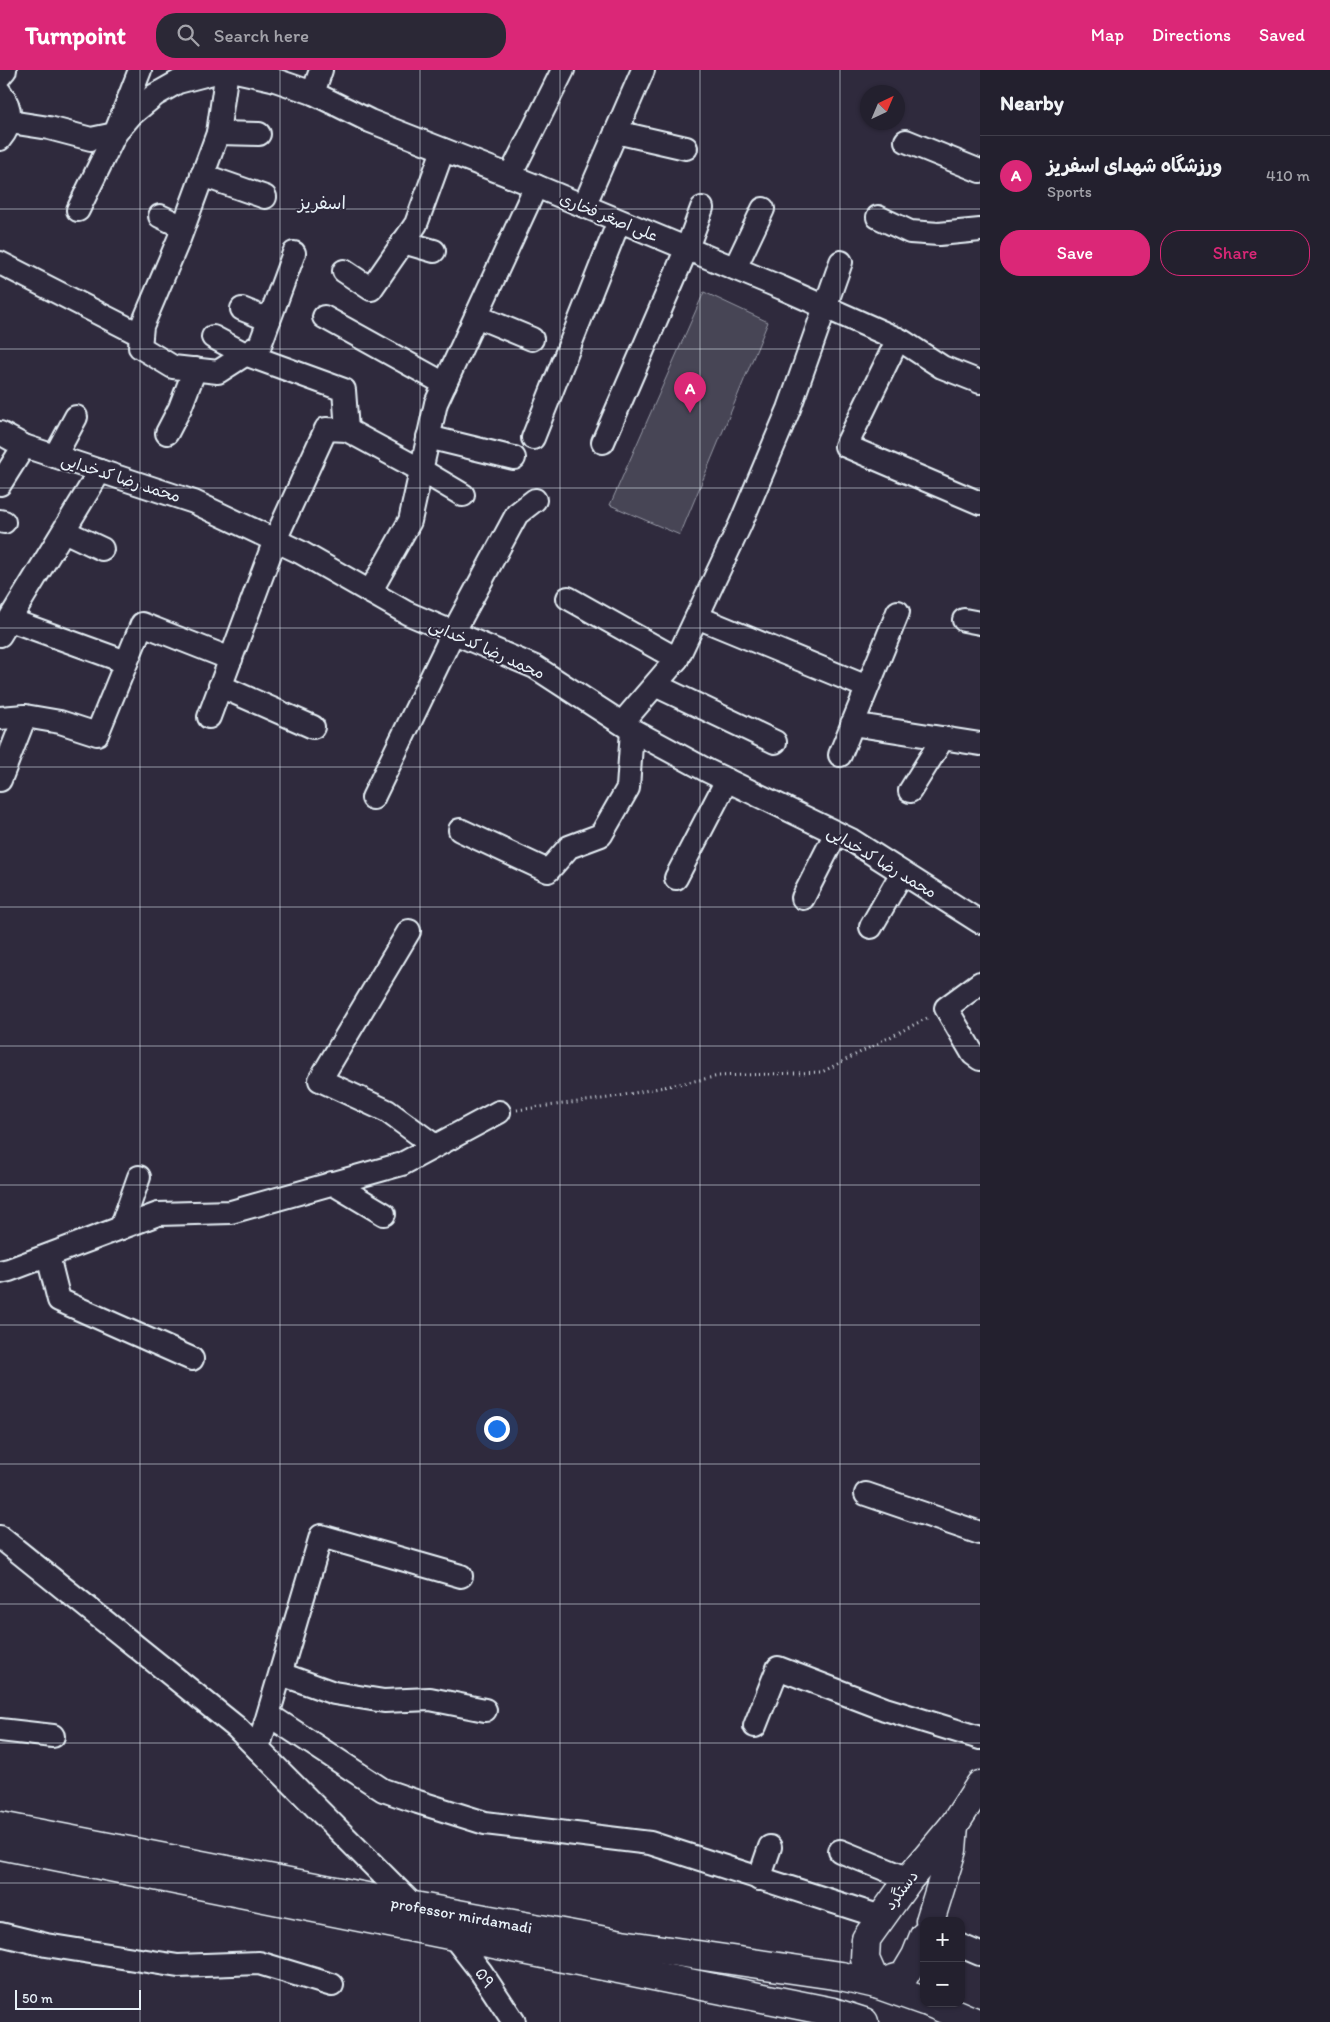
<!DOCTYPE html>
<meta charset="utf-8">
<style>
body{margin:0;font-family:Itim,"Playpen Sans Arabic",sans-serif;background:#2b2836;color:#f1f3f6}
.controls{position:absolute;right:15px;bottom:15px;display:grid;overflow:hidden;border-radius:10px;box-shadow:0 1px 4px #0004}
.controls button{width:45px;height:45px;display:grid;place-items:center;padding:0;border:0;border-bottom:1px solid #403e4a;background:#23202e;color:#f1f3f6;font:25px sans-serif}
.compass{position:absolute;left:860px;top:15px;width:45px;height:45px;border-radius:50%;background:#23202e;box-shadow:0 1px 4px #0004;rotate:44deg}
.scale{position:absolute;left:15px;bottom:12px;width:126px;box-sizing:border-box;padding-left:5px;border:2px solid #e8f1f8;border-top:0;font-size:14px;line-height:18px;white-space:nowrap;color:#e8f1f8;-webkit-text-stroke:4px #2f2a3d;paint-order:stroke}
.you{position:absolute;left:496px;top:1358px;width:18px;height:18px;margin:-12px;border:4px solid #fff;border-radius:50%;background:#1a73e8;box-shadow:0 0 0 8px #1a73e833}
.badge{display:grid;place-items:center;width:32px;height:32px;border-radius:50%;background:#db2777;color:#fff;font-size:16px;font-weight:700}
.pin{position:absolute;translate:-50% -41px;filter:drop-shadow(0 1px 2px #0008)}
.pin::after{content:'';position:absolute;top:26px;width:18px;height:15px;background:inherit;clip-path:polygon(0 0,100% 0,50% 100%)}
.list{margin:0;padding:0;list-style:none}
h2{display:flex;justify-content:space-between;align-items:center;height:65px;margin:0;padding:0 20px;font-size:21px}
h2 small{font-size:16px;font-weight:400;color:#a3a3aa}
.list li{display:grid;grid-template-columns:32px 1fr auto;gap:15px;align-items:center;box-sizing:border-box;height:80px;padding:0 20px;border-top:1px solid #403e4a}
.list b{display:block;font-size:19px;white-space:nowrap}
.list p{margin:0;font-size:16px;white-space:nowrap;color:#a3a3aa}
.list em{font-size:16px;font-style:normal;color:#a3a3aa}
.actions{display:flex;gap:10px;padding:15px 20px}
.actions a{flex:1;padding:11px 0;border:1px solid #db2777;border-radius:20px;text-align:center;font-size:18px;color:#db2777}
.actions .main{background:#db2777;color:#fff}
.icon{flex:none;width:28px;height:28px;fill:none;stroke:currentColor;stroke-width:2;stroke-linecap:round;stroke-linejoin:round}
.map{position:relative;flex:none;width:980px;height:1952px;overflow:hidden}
header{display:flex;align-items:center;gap:30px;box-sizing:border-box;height:70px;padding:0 25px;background:#db2777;color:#fff}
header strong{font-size:24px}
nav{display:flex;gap:28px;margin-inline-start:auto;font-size:18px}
.search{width:350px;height:45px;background:#2b2836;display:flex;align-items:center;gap:12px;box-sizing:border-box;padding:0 18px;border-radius:20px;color:#a3a3aa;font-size:19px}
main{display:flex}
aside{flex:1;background:#23202e}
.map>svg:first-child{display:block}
</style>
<header>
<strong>Turnpoint</strong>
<div class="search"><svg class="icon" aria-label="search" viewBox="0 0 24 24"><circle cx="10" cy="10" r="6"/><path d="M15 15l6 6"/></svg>Search here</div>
<nav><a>Map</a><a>Directions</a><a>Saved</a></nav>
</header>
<main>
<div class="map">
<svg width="980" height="1952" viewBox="0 0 980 1952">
<rect width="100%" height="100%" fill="#2f2a3d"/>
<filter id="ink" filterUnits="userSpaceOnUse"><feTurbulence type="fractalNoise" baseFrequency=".02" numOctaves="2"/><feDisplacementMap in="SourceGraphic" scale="10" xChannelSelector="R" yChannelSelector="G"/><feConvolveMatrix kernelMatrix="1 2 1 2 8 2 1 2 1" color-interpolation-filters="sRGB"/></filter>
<g filter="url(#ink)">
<path fill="#464455" stroke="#979aa6" d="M704 222 768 252 680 465 610 435Z"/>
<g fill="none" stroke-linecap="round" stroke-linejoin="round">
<defs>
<g id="minor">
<path d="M227 0 218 63 179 169 142 256 140 277 173 297 218 302 260 275 294 183"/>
<path d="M231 0 272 9 313 23 370 51 536 116 782 218 902 271 942 297 980 312"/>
<path d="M0 6 5 0"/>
<path d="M0 22C12 38 13 54 0 69"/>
<path d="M313 23 321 0"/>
<path d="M10 52 49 58 91 69 115 64 131 45 155 25 178 12 224 0"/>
<path d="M616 62 686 78"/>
<path d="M218 63 259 64"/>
<path d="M906 71 980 101"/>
<path d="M202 105 265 127"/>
<path d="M510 106 563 0"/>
<path d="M584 136 643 0"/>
<path d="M78 140 115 64 140 0"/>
<path d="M160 146 183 157"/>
<path d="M878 147 910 162 939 164 980 160"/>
<path d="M403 172 434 181"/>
<path d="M0 193 141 265"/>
<path d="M735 198 763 139"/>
<path d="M344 201 371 219 416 154 443 80"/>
<path d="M242 239 269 250"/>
<path d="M476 246 532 269"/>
<path d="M324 247 445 314"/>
<path d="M213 267 245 284 344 320 347 360"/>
<path d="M898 269 846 376 980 433"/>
<path d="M0 363 24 376 194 432 300 482 407 543 535 597 632 660 708 701 851 770 980 852"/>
<path d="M167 363 180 338 195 299"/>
<path d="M428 367 514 388"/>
<path d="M533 368 619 151"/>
<path d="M603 372 687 178 702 138"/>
<path d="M55 386 76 347"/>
<path d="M0 414 24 376"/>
<path d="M0 451 4 452"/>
<path d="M64 461 102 479"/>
<path d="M370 522 410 451 436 333 536 116"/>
<path d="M568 528 677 589"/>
<path d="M697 547 867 617"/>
<path d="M10 550 126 592"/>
<path d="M964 550 980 553"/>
<path d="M0 565 100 401"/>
<path d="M655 615 775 672"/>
<path d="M220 616 313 657"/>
<path d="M209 647 275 470 326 359 347 360 421 400 463 425"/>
<path d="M0 648 25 646 60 652 97 664 142 554 231 589"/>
<path d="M622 653 677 589 740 455 789 339 841 192"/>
<path d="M852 654 980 674"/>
<path d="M840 685 898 542"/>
<path d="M0 710 25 646"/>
<path d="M910 721 943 668"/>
<path d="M373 728 453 563 517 444 535 430"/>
<path d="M460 760 548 801 569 777 601 765 628 718 632 660"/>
<path d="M676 808 727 710"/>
<path d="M803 828 836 763"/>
<path d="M871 857 902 803"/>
<path d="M409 861 320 1010 387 1041 435 1076"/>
<path d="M980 913 946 938 973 984 980 989"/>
<path d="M332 1113 384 1144"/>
<path d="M121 1158 139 1107"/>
<path d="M48 1186 59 1230 192 1289"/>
<path d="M0 1202 9 1200 158 1144 231 1142 402 1094 499 1042"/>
<path d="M866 1424 980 1463"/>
<path d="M0 1467 236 1657 415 1837"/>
<path d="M281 1604 334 1623 384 1631 430 1629 485 1640"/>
<path d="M269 1645 383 1720 418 1732 485 1753 650 1773 881 1847"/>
<path d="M755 1656 778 1598 885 1639 980 1668"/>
<path d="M0 1660 53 1666"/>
<path d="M258 1679 321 1466 461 1506"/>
<path d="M840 1781 909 1809"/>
<path d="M759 1809 770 1777"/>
<path d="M0 1864 46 1875 178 1896 259 1893 332 1915"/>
<path d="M453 1866 481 1902 514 1952"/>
<path d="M961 1876 980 1884"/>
</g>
<g id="major">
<path d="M954 1755 980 1715"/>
<path id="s1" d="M0 1756 403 1834 622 1874 841 1906 876 1914 924 1931"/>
<path d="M0 1775 833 1942 864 1952"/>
<path d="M876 1914 865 1889 866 1869 909 1809 954 1755 952 1780 930 1851"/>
<path d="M876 1914 904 1906 916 1886 924 1866"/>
<path d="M930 1933 975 1952"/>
</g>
</defs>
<use href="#minor" stroke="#e8f1f8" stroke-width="26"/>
<use href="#major" stroke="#e8f1f8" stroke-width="31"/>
<path stroke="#e8f1f8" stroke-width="3" stroke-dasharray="1 4" stroke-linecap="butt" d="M517 1040 609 1028 719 1006 822 1002 929 947"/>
<use href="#minor" stroke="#2f2a3d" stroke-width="22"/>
<use href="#major" stroke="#2f2a3d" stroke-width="28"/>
</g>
</g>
<path fill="none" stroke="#e8f1f8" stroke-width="1" stroke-opacity="0.55" d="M140 0V1952M280 0V1952M420 0V1952M560 0V1952M700 0V1952M840 0V1952M0 139H980M0 279H980M0 418H980M0 558H980M0 697H980M0 837H980M0 976H980M0 1115H980M0 1255H980M0 1394H980M0 1534H980M0 1673H980M0 1813H980"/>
<g text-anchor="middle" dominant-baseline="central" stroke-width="4" stroke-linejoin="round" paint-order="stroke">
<g font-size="16" fill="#e8f1f8" stroke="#2f2a3d">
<text transform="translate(609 147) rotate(22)">علی اصغر فخاری</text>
<text transform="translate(121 408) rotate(18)">محمد رضا کدخدایی</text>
<text transform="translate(487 579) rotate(24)">محمد رضا کدخدایی</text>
<text transform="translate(882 792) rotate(31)">محمد رضا کدخدایی</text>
<text transform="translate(901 1820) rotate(-53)">دستگرد</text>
<text stroke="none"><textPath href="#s1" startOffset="470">professor mirdamadi</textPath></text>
<text transform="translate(485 1908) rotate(55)">۵۹</text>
</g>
<g font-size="18" fill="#e8f1f8" stroke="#2f2a3d">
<text x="322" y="133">اسفریز</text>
</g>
</g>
</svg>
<div class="controls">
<button>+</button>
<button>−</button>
</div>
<svg class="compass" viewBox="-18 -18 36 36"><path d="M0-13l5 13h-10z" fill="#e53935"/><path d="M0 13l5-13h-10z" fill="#a3a3aa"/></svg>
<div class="scale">50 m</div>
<div class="you"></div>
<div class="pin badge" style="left:690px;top:343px">A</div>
</div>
<aside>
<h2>Nearby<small></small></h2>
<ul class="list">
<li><span class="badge">A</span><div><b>ورزشگاه شهدای اسفریز</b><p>Sports</p></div><em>410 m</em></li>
</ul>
<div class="actions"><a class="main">Save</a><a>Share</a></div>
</aside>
</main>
